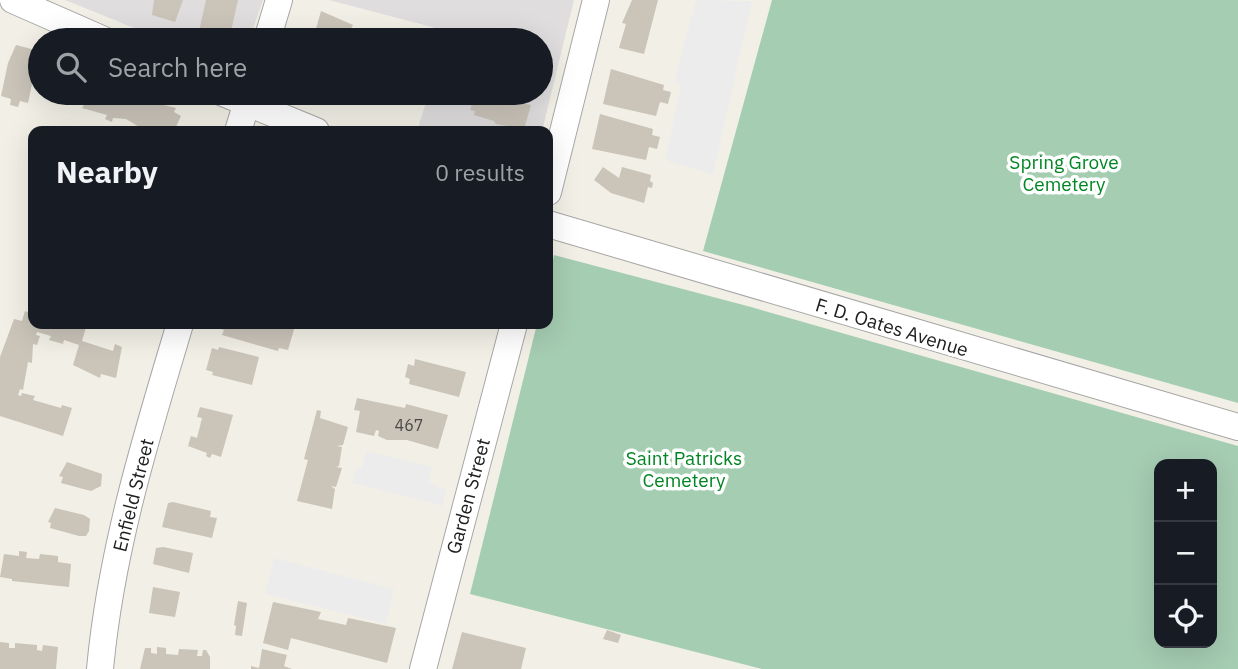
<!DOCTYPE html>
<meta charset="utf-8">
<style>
body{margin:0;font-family:"IBM Plex Sans",sans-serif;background:#20242c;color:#f1f3f6}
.controls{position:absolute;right:21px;bottom:21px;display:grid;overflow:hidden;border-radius:14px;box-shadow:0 7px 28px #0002}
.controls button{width:63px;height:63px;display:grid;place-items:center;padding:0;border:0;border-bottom:2px solid #363941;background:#171b24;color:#f1f3f6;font:35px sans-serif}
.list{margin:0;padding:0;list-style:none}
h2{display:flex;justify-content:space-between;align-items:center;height:91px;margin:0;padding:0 28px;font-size:30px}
h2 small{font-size:23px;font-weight:400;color:#9ea1a6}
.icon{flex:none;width:38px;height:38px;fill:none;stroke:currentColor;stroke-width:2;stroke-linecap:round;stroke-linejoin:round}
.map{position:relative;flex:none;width:1238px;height:669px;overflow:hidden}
.search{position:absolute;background:#171b24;box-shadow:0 7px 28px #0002;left:28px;top:28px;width:525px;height:77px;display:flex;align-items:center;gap:18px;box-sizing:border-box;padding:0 24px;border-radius:38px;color:#9ea1a6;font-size:26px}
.panel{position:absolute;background:#171b24;box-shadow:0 7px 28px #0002;left:28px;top:126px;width:525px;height:203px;border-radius:14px}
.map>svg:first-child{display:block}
</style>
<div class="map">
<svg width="1238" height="669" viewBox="0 0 1238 669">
<rect width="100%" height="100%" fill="#f2f0e6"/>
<g fill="#dfdddd">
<path d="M65 0H263L249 40H164Z"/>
<path d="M329 0H574L542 131H417L429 93H541V40H445L447 31Z"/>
</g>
<g fill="#a5cdb2" fill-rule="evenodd">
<path d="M772 0H1238V403L703 251Z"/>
<path d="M554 255 751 307 1238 446V669H762L470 594 537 324H548V282ZM1159 464H1212V643H1159Z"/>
</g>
<g fill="#ececec">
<path d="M696 0 752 1 713 175 665 160 681 86 674 83Z"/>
<path d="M366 451 432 467 429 482 446 490 443 506 352 483 356 468H362Z"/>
<path d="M274 558 394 589 386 624 265 594Z"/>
</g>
<g fill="#cac4b9">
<path d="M154 0H183L175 22 152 15Z"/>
<path d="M206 0H238L229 40 198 36Z"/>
<path d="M632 0H658L644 54 619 48 626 24 622 23Z"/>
<path d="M321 11 353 25 347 37 354 40H313Z"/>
<path d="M16 45 39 51 28 103 20 101 18 107 10 105 11 99 1 96 8 63Z"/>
<path d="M611 69 664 85 663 90 671 92 668 104 660 102 656 116 603 104Z"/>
<path d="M64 93H119L126 96 127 93H140L150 97 148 101 176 108 174 112 181 116 174 131H146L126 119 113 118 112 122 105 119 107 115 82 108 84 105 69 102 70 99 63 96Z"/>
<path d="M480 93 531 105 524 129 496 124 494 121 474 115 475 111 470 110 474 97 479 98Z"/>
<path d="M600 114 653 129 652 135 660 137 657 149 649 147 646 160 592 149Z"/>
<path d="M603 167 619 178 622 167 651 175 650 181 653 183 652 188 648 187 644 203 611 193 594 180Z"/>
<path d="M25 311 33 314V324H87L82 341 113 351 115 344 122 347 116 378 101 374 100 378 73 365 79 345 64 340 63 344 49 340 51 336 37 332 36 335 40 336 37 345 33 344 32 363 28 362 23 390 20 389 18 395 21 396 22 393 35 396 33 400 61 408 62 405 72 408 63 436 0 416V357L14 319 22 321Z"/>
<path d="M219 324H288L295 326 288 350 279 348 278 351 222 335 224 330 218 328Z"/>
<path d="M219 347 259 357 252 385 212 375 213 372 206 370 212 348 218 350Z"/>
<path d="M415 359 466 372 459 397 409 384 410 379 405 377 408 364 414 366Z"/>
<path d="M357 398 405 408 406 404 448 415 438 449 407 440H387L378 436 379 431 376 430 374 436 356 432 360 411 354 410Z"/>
<path d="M200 407 233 415 221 457 212 454 210 458 206 456 207 453 188 446 191 436 197 438 202 418 197 417Z"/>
<path d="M317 410 321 411 320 418 348 427 343 445 337 446 342 447 339 466 336 467 342 468 336 487 331 486 335 489 332 509 297 501 308 460 304 459Z"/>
<path d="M67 462 102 474 101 486 91 491 61 483 63 477 59 476Z"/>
<path d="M173 502 211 511 210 517 217 518 212 538 162 527 168 503Z"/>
<path d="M55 508 84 515 90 519 89 531 86 536H79L50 528 51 523 48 522Z"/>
<path d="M163 547 193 553 189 573 153 564 156 548Z"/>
<path d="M19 551 27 552 26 558 39 559 40 554 58 556V562L71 564 69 587 12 581V579L0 577 4 554 19 556Z"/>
<path d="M153 587 180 592 175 617 149 613Z"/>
<path d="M238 601 247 603 242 636 235 635 236 626 234 625Z"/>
<path d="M273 602 321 612 318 619 346 625 348 618 396 628 387 663 291 638 288 650 263 643Z"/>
<path d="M607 630 621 635 618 643 603 639Z"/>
<path d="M462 632 526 648 521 669H452Z"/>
<path d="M0 642 9 643V648H15V643L37 645V650L42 651 43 645 58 647 56 669H0Z"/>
<path d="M157 647 166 648V654L178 655 179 649 198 650 197 656H202L203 650H206L210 657V669H140L145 648H151V653L157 654Z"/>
<path d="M262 649 287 655 284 666 292 669H251V666L259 668Z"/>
</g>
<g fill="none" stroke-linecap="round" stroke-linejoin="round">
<defs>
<g id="minor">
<path d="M13 0 104 40"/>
<path d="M267 40 279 0"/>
<path d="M223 93 316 131"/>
<path d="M238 131 250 93"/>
<path d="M548 192 596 0"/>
<path d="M548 224 1238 427"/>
<path d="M100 669C111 550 146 437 180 324"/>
<path d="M423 669 514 324"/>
</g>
</defs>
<use href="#minor" stroke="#a7a7a7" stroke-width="28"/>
<use href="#minor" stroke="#fff" stroke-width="26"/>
</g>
<g text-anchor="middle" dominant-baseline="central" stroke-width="7" stroke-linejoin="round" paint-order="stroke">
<g font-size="16" fill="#4a4946">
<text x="409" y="425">467</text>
</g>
<g font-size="19" fill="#028624" stroke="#fff">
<text x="1064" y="162">Spring Grove<tspan x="1064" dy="22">Cemetery</tspan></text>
<text x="684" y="458">Saint Patricks<tspan x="684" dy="22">Cemetery</tspan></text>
</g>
<g font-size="19" fill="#202020" stroke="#fff">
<text transform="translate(892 327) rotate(17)">F. D. Oates Avenue</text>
<text transform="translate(133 495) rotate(-76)">Enfield Street</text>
<text transform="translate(468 496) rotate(-75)">Garden Street</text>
</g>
</g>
</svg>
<div class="controls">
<button>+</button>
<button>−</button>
<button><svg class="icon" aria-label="locate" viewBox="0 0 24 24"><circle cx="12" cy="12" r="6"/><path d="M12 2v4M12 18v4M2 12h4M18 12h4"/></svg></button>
</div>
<div class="search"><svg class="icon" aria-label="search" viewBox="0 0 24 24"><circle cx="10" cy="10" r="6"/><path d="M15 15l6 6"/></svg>Search here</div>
<section class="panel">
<h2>Nearby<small>0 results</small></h2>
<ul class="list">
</ul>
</section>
</div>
